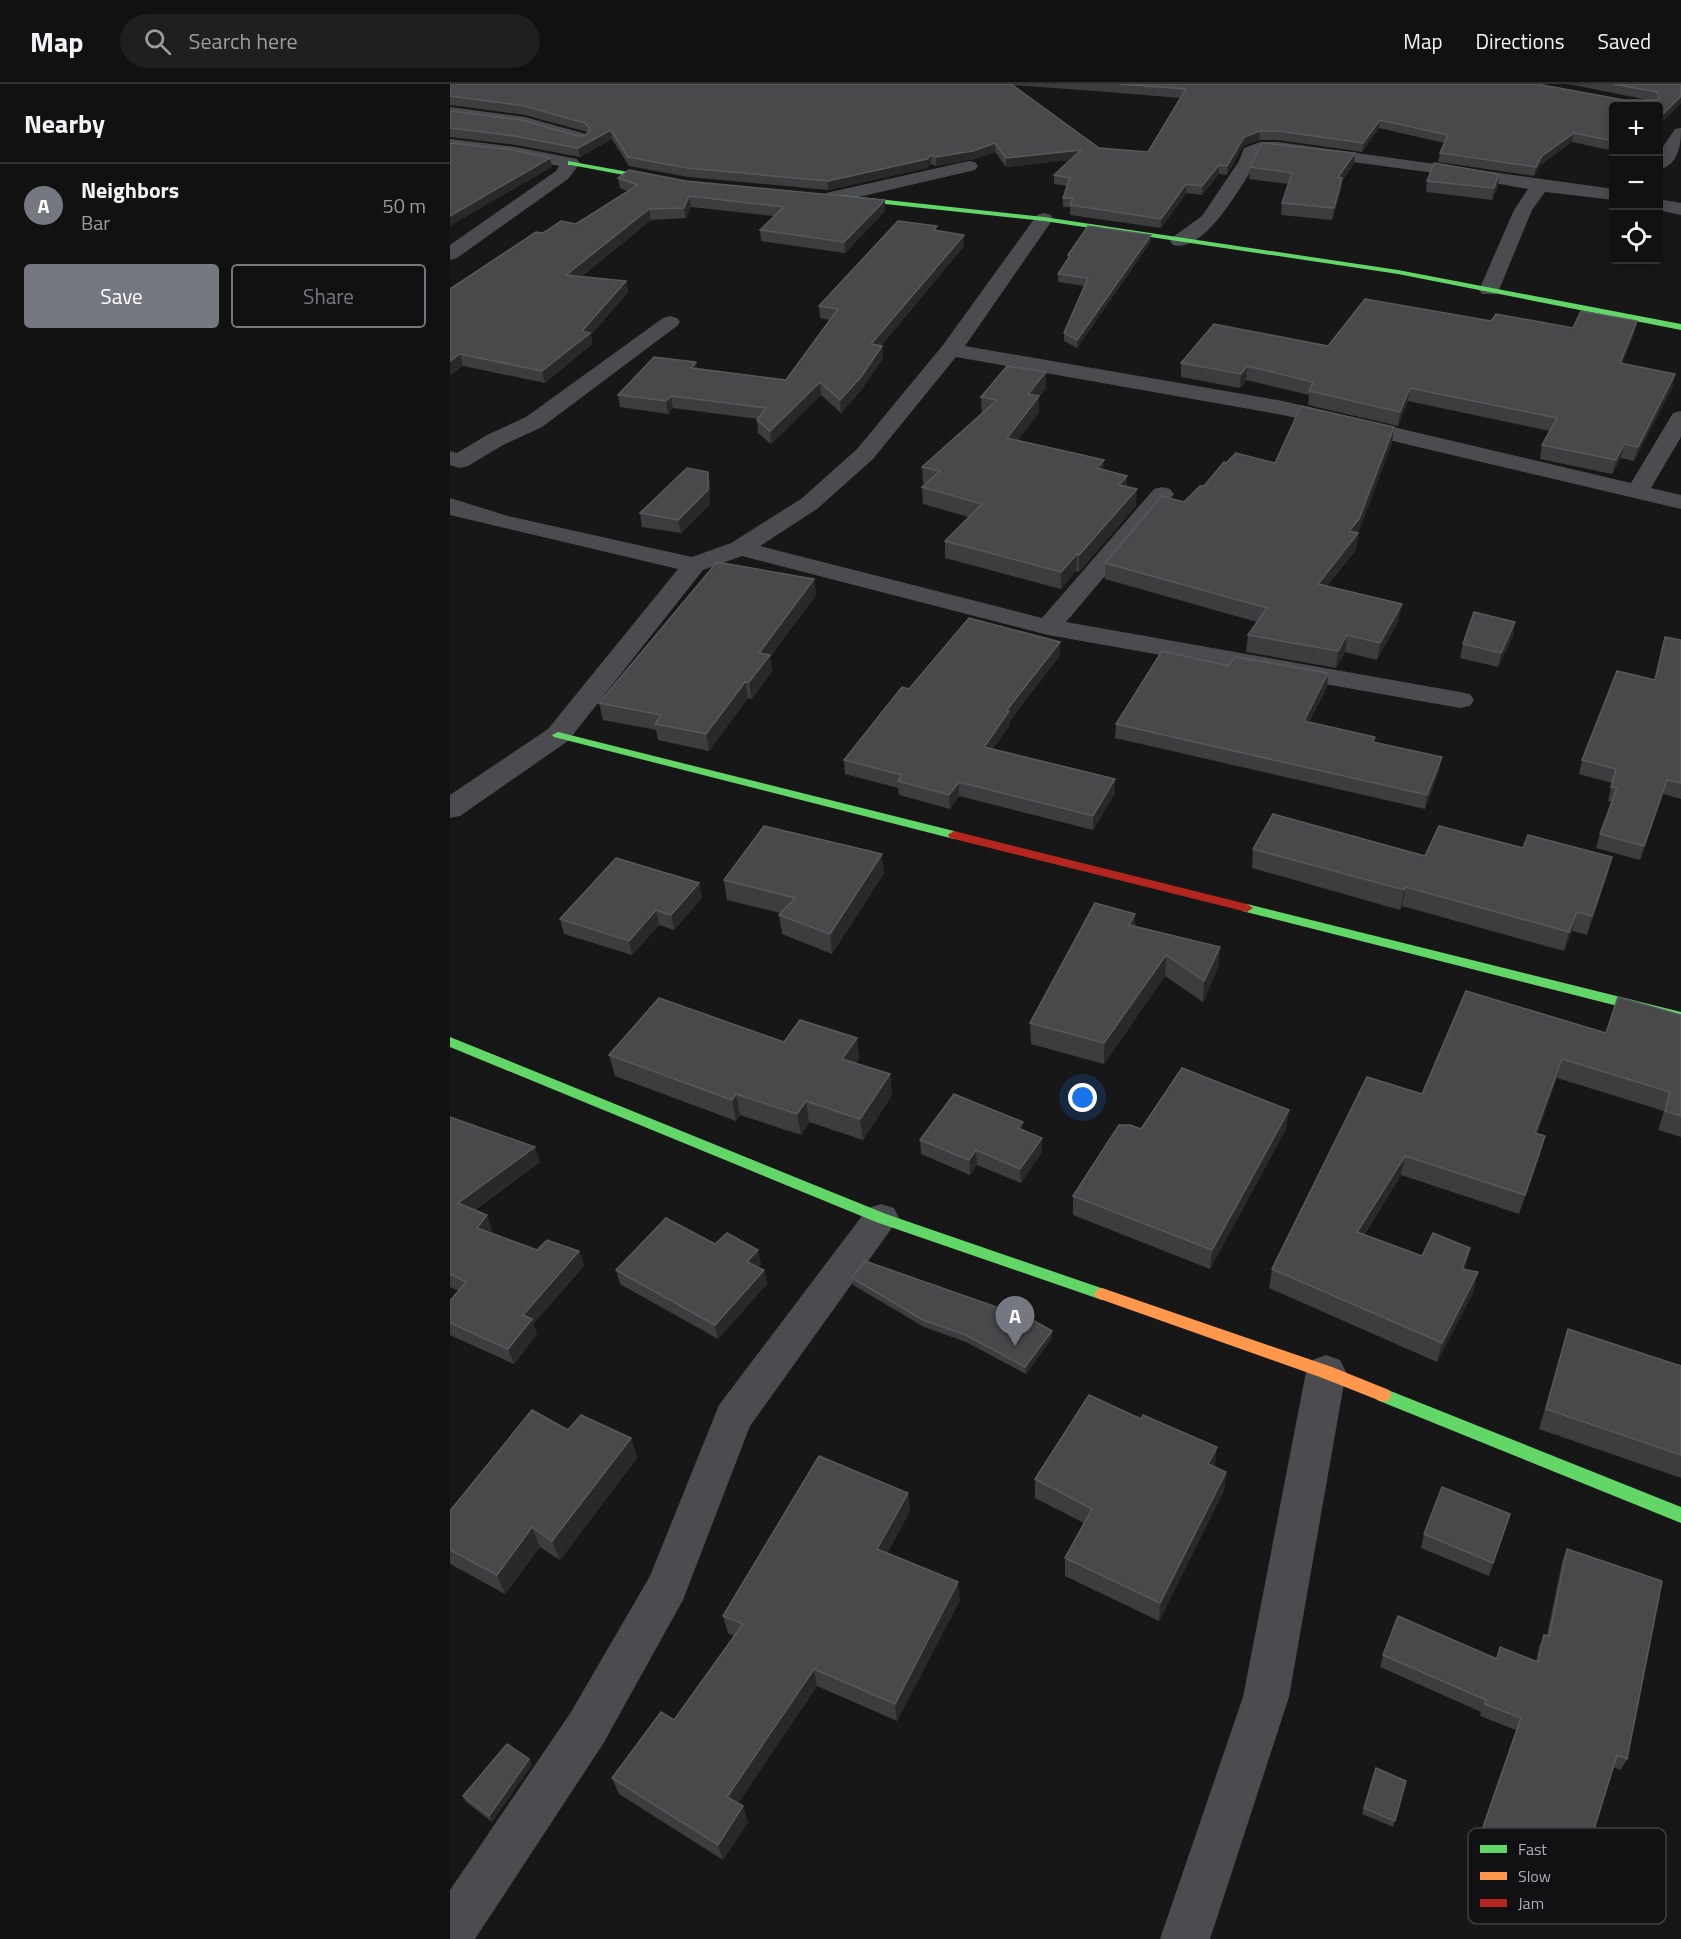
<!DOCTYPE html>
<meta charset="utf-8">
<style>
body{margin:0;font-family:"Titillium Web",sans-serif;background:#1e1f1f;color:#f1f3f6}
.controls{position:absolute;right:18px;top:18px;display:grid;overflow:hidden;border-radius:6px;box-shadow:0 3px 9px #0003}
.controls button{width:54px;height:54px;display:grid;place-items:center;padding:0;border:0;border-bottom:2px solid #303131;background:#111;color:#f1f3f6;font:30px sans-serif}
.you{position:absolute;left:633px;top:1014px;width:21px;height:21px;margin:-15px;border:4px solid #fff;border-radius:50%;background:#1a73e8;box-shadow:0 0 0 9px #1a73e833}
.badge{display:grid;place-items:center;width:39px;height:39px;border-radius:50%;background:#757880;color:#fff;font-size:20px;font-weight:700}
.pin{position:absolute;translate:-50% -50px;filter:drop-shadow(0 2px 3px #0008)}
.pin::after{content:'';position:absolute;top:32px;width:21px;height:18px;background:inherit;clip-path:polygon(0 0,100% 0,50% 100%)}
.list{margin:0;padding:0;list-style:none}
h2{display:flex;justify-content:space-between;align-items:center;height:78px;margin:0;padding:0 24px;font-size:26px}
h2 small{font-size:20px;font-weight:400;color:#9c9d9f}
.list li{display:grid;grid-template-columns:39px 1fr auto;gap:18px;align-items:center;box-sizing:border-box;height:84px;padding:0 24px;border-top:2px solid #303131}
.list b{display:block;font-size:22px;white-space:nowrap}
.list p{margin:0;font-size:20px;white-space:nowrap;color:#9c9d9f}
.list em{font-size:20px;font-style:normal;color:#9c9d9f}
.actions{display:flex;gap:12px;padding:18px 24px}
.actions a{flex:1;padding:14px 0;border:2px solid #757880;border-radius:6px;text-align:center;font-size:21px;color:#757880}
.actions .main{background:#757880;color:#fff}
.icon{flex:none;width:33px;height:33px;fill:none;stroke:currentColor;stroke-width:2;stroke-linecap:round;stroke-linejoin:round}
.map{position:relative;flex:none;width:1231px;height:1855px;overflow:hidden}
header{display:flex;align-items:center;gap:36px;box-sizing:border-box;height:84px;padding:0 30px;background:#111;border-bottom:2px solid #303131}
header strong{font-size:28px}
nav{display:flex;gap:33px;margin-inline-start:auto;font-size:21px}
.search{width:420px;height:54px;background:#1e1f1f;display:flex;align-items:center;gap:15px;box-sizing:border-box;padding:0 21px;border-radius:33px;color:#9c9d9f;font-size:22px}
main{display:flex}
aside{flex:1;background:#111}
.map>svg:first-child{display:block}
</style>
<header>
<strong>Map</strong>
<div class="search"><svg class="icon" aria-label="search" viewBox="0 0 24 24"><circle cx="10" cy="10" r="6"/><path d="M15 15l6 6"/></svg>Search here</div>
<nav><a>Map</a><a>Directions</a><a>Saved</a></nav>
</header>
<main>
<aside>
<h2>Nearby<small></small></h2>
<ul class="list">
<li><span class="badge">A</span><div><b>Neighbors</b><p>Bar</p></div><em>50 m</em></li>
</ul>
<div class="actions"><a class="main">Save</a><a>Share</a></div>
</aside>
<div class="map">
<svg width="1231" height="1855" viewBox="0 0 1231 1855">
<rect width="100%" height="100%" fill="#171717"/>
<g fill="none" stroke-linecap="round" stroke-linejoin="round">
<g fill="#4b4c50" fill-rule="evenodd">
<path d="M0 23 75 33 136 50 139 54 136 58 130 59 73 43 0 33Z"/>
<path d="M1231 44C1231 61 1229 81 1208 86V70L1225 45Z"/>
<path d="M0 55 66 63 127 75 130 79 118 95 7 174 0 176V161L106 87 109 82 66 73 0 65Z"/>
<path d="M810 58H828L1164 105V116L1095 108 1082 126 1049 206 1046 210H1032L1029 206 1064 126 1078 105 1000 91 828 68H813L808 71 807 77C792 100 756 169 723 161L720 157 723 153 752 132 789 77 794 64Z"/>
<path d="M519 77 525 78 528 82 525 86 383 119 376 117 374 113 376 109Z"/>
<path d="M1208 115 1231 119V131L1208 126Z"/>
<path d="M594 129 601 131 603 135 515 262 833 317 1181 399 1223 329 1231 327V353L1201 404 1231 411V425L833 331 506 273 423 375 367 425 310 462 592 534 704 405 712 403 720 405 724 410 720 415 616 538 1010 608 1020 610 1024 616 1020 622 1010 624 598 551 292 472 253 486 118 657 10 732 0 734V711L98 645 228 485 0 431V414L58 432 242 473 281 459 351 415 407 365 493 261 587 131Z"/>
<path d="M220 232 227 234 230 238 227 242 92 343 53 361 18 382 10 384 0 381V367L7 369 37 351 76 333 213 234Z"/>
<path d="M431 1120 444 1124 449 1134 300 1342 233 1516 153 1660 25 1855H0V1806L121 1628 200 1492 269 1321 418 1124Z"/>
<path d="M876 1271 890 1276 896 1288 839 1613 760 1855H710L793 1613 856 1288 862 1276Z"/>
</g>
<g fill="#63d668" fill-rule="evenodd">
<path d="M118 77 217 95 221 97 217 99 121 81H118Z"/>
<path d="M391 111 594 133 948 186 1231 240V246L948 190 594 137 388 115V111Z"/>
<path d="M108 648 504 747 510 751 504 755 104 653 102 651Z"/>
<path d="M797 820 1231 928V938L792 827 791 824Z"/>
<path d="M0 953 436 1130 657 1206 660 1210 657 1214 652 1216 426 1138 0 963Z"/>
<path d="M933 1304 1231 1423V1439L927 1316 925 1311 927 1306Z"/>
</g>
<path fill="#ff974d" fill-rule="evenodd" d="M652 1204 882 1283 939 1306 941 1311 939 1316 933 1318 870 1293 647 1214 644 1210 647 1206Z"/>
<path fill="#b3261e" fill-rule="evenodd" d="M504 747 797 820 803 824 797 828 500 754 498 751Z"/>
</g>
<g fill="#3d3d3f" fill-rule="evenodd">
<path d="M0 0H1087L1174 16H1198L1118 0H1231V19L1209 41V22H1164V67L1122 58 1090 81 1084 92 988 78 990 69 994 59 929 44 912 68 828 56H809L793 62 777 91 769 90 752 111 736 109 711 144 620 131V123H613V114L617 102 604 100V91L620 76 556 83 545 68 524 75 486 82 481 80 477 84 378 106 238 93 179 82 162 55 130 73 66 61 0 53V27L128 52 136 51 137 49V48L75 31 0 21ZM563 1 645 7 731 14 698 68 649 64Z"/>
<path d="M905 69 904 80 892 97 891 106 882 136 831 131 832 119 839 100 799 95 800 83Z"/>
<path d="M1049 90 1048 102 1042 116 976 108 977 97Z"/>
<path d="M168 94 236 97 435 116V127L395 169 311 157 310 146 324 132 241 123 236 134 201 136 131 193 176 197 178 208 141 251 142 260 95 299 13 282 0 291V205L93 149 126 140 177 107 170 104Z"/>
<path d="M487 146 514 151V162L431 262H432L433 274 412 305 391 329 371 311 321 360 308 349 307 336 308 335 223 324 218 330 170 323 168 311 247 284 336 296 380 236 370 234 369 222Z"/>
<path d="M701 151 700 159 627 264 614 257V249L634 202 608 198V190L618 175V171Z"/>
<path d="M1041 237 1184 250 1172 280 1225 290 1222 304 1184 377 1171 374 1162 390 1090 375 1092 361 1100 347 958 317 948 342 858 321 859 311 796 296 790 304 731 293V279L878 262Z"/>
<path d="M596 304 589 313V328L568 356 653 386 677 403 686 422 629 488 626 487 611 505 495 474V457L519 433 473 420 472 403 476 400 473 399 472 383 532 329 531 313Z"/>
<path d="M944 343 942 359 908 449 906 466 877 502 949 536 927 576 895 568 886 584 796 568 798 551 807 538 655 495V479L754 402 776 379H825Z"/>
<path d="M258 388 260 402V420L231 449 192 443 190 429Z"/>
<path d="M364 495 366 511 320 573 322 587 302 615 298 614 259 667 208 656 206 646 153 636 149 619Z"/>
<path d="M1063 552 1048 583 1010 574 1013 560Z"/>
<path d="M1231 556V715L1213 710 1190 776 1146 764 1150 750 1162 718 1158 717 1162 699 1129 690 1132 676 1205 596Z"/>
<path d="M610 558V571L560 637V641L542 665 665 695V709L643 746 509 712 500 725 449 711 448 704 395 690 394 676 459 605Z"/>
<path d="M778 582 877 603 859 638 924 659 989 687 975 725 665 654 666 640Z"/>
<path d="M1073 764 1162 773 1157 792 1137 851 1122 847 1114 867 952 822 950 826 802 784 803 765 975 772Z"/>
<path d="M434 789 382 870 332 850 329 831 330 829 277 816 274 796Z"/>
<path d="M249 799 252 814 224 846 209 841 182 871 114 850 110 835Z"/>
<path d="M685 830V842L770 863 768 884 753 918 715 892 654 980 581 960 580 939Z"/>
<path d="M1231 931V1053L1208 1046 1214 1027 1107 994 1087 1050 1090 1071 1069 1130 951 1091 914 1151 972 1172 1020 1164 1015 1186 1024 1207 987 1278 819 1204 822 1185 972 1010 1156 949Z"/>
<path d="M407 954 409 975 406 979 440 990 442 1011 413 1056 359 1038 351 1051 290 1031 286 1037 165 992 159 971 334 958Z"/>
<path d="M839 1026 836 1045 760 1185 623 1131V1112L691 1045Z"/>
<path d="M0 1033 90 1078 25 1126 42 1146 40 1149 87 1166 129 1167 134 1182 83 1240 87 1250 64 1280 0 1251V1217L9 1207 0 1203Z"/>
<path d="M573 1038V1046L592 1068 571 1099 527 1081 520 1091 471 1070 470 1056Z"/>
<path d="M265 1160 311 1180 308 1183 314 1186 317 1200 268 1255 170 1200 166 1186Z"/>
<path d="M402 1194 602 1254 576 1290 516 1258 474 1243 403 1201Z"/>
<path d="M1118 1245 1231 1282V1394L1089 1345Z"/>
<path d="M181 1354 187 1374 110 1476 90 1463 55 1510 0 1480V1427Z"/>
<path d="M764 1383 776 1388 774 1406 709 1537 615 1492V1474L634 1439 585 1414V1395Z"/>
<path d="M458 1409 460 1427 437 1469 510 1516 447 1637 367 1602 288 1719 298 1738 273 1776 169 1710 162 1694 224 1636 284 1552 278 1549 273 1532Z"/>
<path d="M1060 1430 1039 1492 971 1464 974 1450Z"/>
<path d="M1117 1465 1177 1675 1171 1686 1163 1683 1125 1807 1119 1817 1023 1769 1066 1646 1030 1632 1031 1628 930 1583 933 1571 1046 1574 1050 1563 1086 1577 1089 1563 1094 1551H1097L1112 1478Z"/>
<path d="M79 1675 82 1681 42 1738 16 1718 13 1712Z"/>
<path d="M926 1684 956 1697 943 1743 912 1730Z"/>
</g>
<g fill="#29292a">
<path d="M1231 12V19L1209 41V34Z"/>
<path d="M930 36 929 44 912 68 913 59Z"/>
<path d="M161 46 162 55 130 73 128 64Z"/>
<path d="M810 47 809 56 793 62 777 91V82L794 53Z"/>
<path d="M1124 49 1122 58 1090 81 1084 92 1086 83 1092 72Z"/>
<path d="M545 59V68L524 75 486 82V73Z"/>
<path d="M631 66V75L556 83V74Z"/>
<path d="M905 69 904 80 892 97 891 106 882 136 888 93Z"/>
<path d="M481 71V80L477 84 378 106V97Z"/>
<path d="M100 74 102 83 0 142V132Z"/>
<path d="M769 81V90L752 111V102Z"/>
<path d="M1049 90 1048 102 1042 116 1044 104Z"/>
<path d="M736 100V109L711 144V135Z"/>
<path d="M239 112 241 123 236 134 234 124Z"/>
<path d="M435 116V127L395 169 394 158Z"/>
<path d="M199 125 201 136 118 203 116 191Z"/>
<path d="M514 151V162L422 273 421 260Z"/>
<path d="M701 151 700 159 627 264V256Z"/>
<path d="M176 197 178 208 141 251 142 260 95 299 92 287 132 247Z"/>
<path d="M1187 237 1184 250 1167 293 1170 279Z"/>
<path d="M432 262 433 274 412 305 391 329 390 316Z"/>
<path d="M10 270 13 282 0 291V277Z"/>
<path d="M246 278 248 290 241 284Z"/>
<path d="M797 282 796 296 790 304 791 290Z"/>
<path d="M596 288V304L589 313V328L557 370V354L578 310Z"/>
<path d="M1225 290 1222 304 1184 377 1188 363Z"/>
<path d="M370 298 371 311 321 360 320 347Z"/>
<path d="M960 304 958 317 948 342 950 328Z"/>
<path d="M221 312 223 324 218 330 216 317Z"/>
<path d="M944 343 942 359 908 450 906 466 866 516 868 500 899 447Z"/>
<path d="M1174 360 1171 374 1162 390 1166 376Z"/>
<path d="M654 376 653 393 647 384Z"/>
<path d="M258 388 260 402V420L231 449 228 436Z"/>
<path d="M677 392V408L669 401Z"/>
<path d="M687 405 686 422 629 488V471Z"/>
<path d="M627 470 626 487 611 505V488Z"/>
<path d="M364 495 366 511 320 573 322 587 302 615 299 598 309 569Z"/>
<path d="M952 520 949 536 927 576 930 559Z"/>
<path d="M1065 538 1063 552 1048 583 1051 569Z"/>
<path d="M897 551 895 568 886 584 888 567Z"/>
<path d="M610 558V571L560 637V641L534 677V663L556 627Z"/>
<path d="M878 589 877 603 852 651 854 637Z"/>
<path d="M295 598 298 614 259 667 256 650Z"/>
<path d="M992 673 989 687 975 725 977 711Z"/>
<path d="M665 695V709L643 746V732Z"/>
<path d="M1217 696 1213 710 1190 776 1194 762Z"/>
<path d="M509 698V712L500 725 499 711Z"/>
<path d="M432 770 434 789 382 870 380 850Z"/>
<path d="M1162 773 1157 792 1137 851 1142 832Z"/>
<path d="M249 799 252 814 224 846 221 831Z"/>
<path d="M956 803 952 822 950 826 954 806Z"/>
<path d="M206 826 209 841 182 871 179 857Z"/>
<path d="M1127 828 1122 847 1114 867 1119 848Z"/>
<path d="M685 830 684 851 679 841Z"/>
<path d="M770 863 768 884 753 918 754 897Z"/>
<path d="M716 871 715 892 654 980V959Z"/>
<path d="M407 954 409 975 394 996 392 975Z"/>
<path d="M1112 975 1107 994 1080 1068 1085 1049Z"/>
<path d="M440 990 442 1011 413 1056 410 1035Z"/>
<path d="M286 1010 290 1031 286 1037 282 1016Z"/>
<path d="M356 1017 359 1038 351 1051 347 1030Z"/>
<path d="M839 1026 836 1045 760 1185 762 1166Z"/>
<path d="M573 1038V1052L568 1044Z"/>
<path d="M1095 1052 1090 1071 1069 1130 1075 1111Z"/>
<path d="M592 1054V1068L571 1099 570 1085Z"/>
<path d="M85 1063 90 1078 13 1134 8 1119Z"/>
<path d="M526 1066 527 1081 520 1091 519 1076Z"/>
<path d="M955 1072 951 1091 903 1167 907 1148Z"/>
<path d="M37 1131 42 1146 32 1159 27 1144Z"/>
<path d="M1020 1164 1016 1183 1008 1204 1012 1185Z"/>
<path d="M308 1166 311 1180 300 1192 297 1178Z"/>
<path d="M129 1167 134 1182 83 1240 87 1250 64 1280 58 1265 73 1231Z"/>
<path d="M314 1186 317 1200 268 1255 265 1241Z"/>
<path d="M1028 1188 1024 1207 987 1278 992 1259Z"/>
<path d="M602 1247V1254L576 1290 575 1283Z"/>
<path d="M181 1354 187 1374 110 1476 102 1457Z"/>
<path d="M767 1363 765 1382 757 1398 758 1380Z"/>
<path d="M776 1388 774 1406 709 1537 710 1519Z"/>
<path d="M458 1409 460 1427 430 1483 427 1465Z"/>
<path d="M82 1443 90 1463 55 1510 47 1491Z"/>
<path d="M508 1498 510 1516 447 1637 445 1620Z"/>
<path d="M364 1585 367 1602 282 1729 277 1713Z"/>
<path d="M79 1675 82 1681 42 1738 39 1732Z"/>
<path d="M293 1722 298 1738 273 1776 268 1761Z"/>
</g>
<g fill="#49494c" stroke="#58595d" stroke-width="1.5">
<path d="M0 0H561L649 64 698 68 736 5 669 0H1087L1174 16H1207L1209 14 1207 8 1163 0H1231V12L1209 34V22H1164V57L1124 49 1092 72 1086 83 990 69 998 51 930 36 913 59 829 47H810L794 53 777 82 769 81 752 102 736 100 711 135 620 121 623 114H613L620 94 604 91 631 66 556 74 545 59 523 67 486 73 481 71 477 75 378 97 237 84 178 73 161 46 128 64 64 52 0 44V27L71 36 128 52 136 51 140 45 135 39 74 22 0 12Z"/>
<path d="M0 59 64 66 100 74 0 132Z"/>
<path d="M814 59 905 69 888 93 892 94 884 124 832 119 842 89 800 83 811 61Z"/>
<path d="M984 79 1049 90 1044 104 977 97Z"/>
<path d="M179 86 236 97 435 116 394 158 310 146 334 123 239 112 234 124 199 125 116 191 176 197 132 247 140 249 92 287 10 270 0 277V205L86 148 93 149 111 137 126 140 188 101 168 94Z"/>
<path d="M448 137 487 142 484 146 514 151 421 260 432 262 411 293 390 316 370 298 320 347 307 336 316 324 221 312 216 317 168 311 204 273 246 278 241 284 336 296 388 225 369 222Z"/>
<path d="M638 142 701 151 627 256 614 249 638 194 608 190 620 172 618 171Z"/>
<path d="M915 215 1041 237 1046 230 1123 244 1131 227 1187 237 1170 279 1225 290 1188 363 1174 360 1166 376 1092 361 1107 334 960 304 950 328 859 307 863 298 797 282 791 290 731 279 764 240 878 262Z"/>
<path d="M557 282 596 288 578 310 589 312 557 354 654 376 647 384 677 392 669 401 687 405 629 471 627 470 611 488 495 457 532 420 472 403 490 387 472 383 547 316 531 313Z"/>
<path d="M851 322 944 343 909 435 899 447 908 449 868 500 952 520 930 559 897 551 888 567 798 551 817 524 655 479 712 412 734 418 750 402H754L774 378 776 379 786 369 825 379Z"/>
<path d="M237 384 258 388V406L228 436 190 429Z"/>
<path d="M267 478 364 495 309 569 320 571 299 598H295L256 650 205 640 211 631 149 619Z"/>
<path d="M1024 528 1065 538 1051 569 1013 560Z"/>
<path d="M519 534 610 558 556 627H559L534 663 665 695 643 732 509 698 499 711 448 697 452 691 394 676 452 603 459 605Z"/>
<path d="M1215 553 1231 556V699L1217 696 1194 762 1150 750 1167 704 1161 703 1166 685 1132 676 1167 587 1205 596Z"/>
<path d="M712 567 778 582 785 573 878 589 854 637 925 653 923 658 992 673 977 711 666 640Z"/>
<path d="M823 730 975 772 989 742 1073 764 1078 751 1162 773 1142 832 1127 828 1119 848 956 803 954 806 803 765Z"/>
<path d="M314 742 432 770 380 850 329 831 345 814 274 796Z"/>
<path d="M166 774 249 799 221 831 206 826 179 857 110 835Z"/>
<path d="M645 819 685 830 679 841 770 863 754 897 716 871 654 959 580 939Z"/>
<path d="M1016 907 1156 949 1168 913 1231 931V1032L1215 1027 1220 1008 1112 975 1085 1049 1095 1052 1075 1111 955 1072 907 1148 972 1172 983 1149 1020 1164 1012 1185 1028 1188 992 1259 822 1185 917 993 972 1010Z"/>
<path d="M209 914 334 958 350 936 407 954 392 975 440 990 410 1035 356 1017 347 1030 286 1010 282 1016 159 971Z"/>
<path d="M732 984 839 1026 762 1166 623 1112 669 1041H680L691 1045Z"/>
<path d="M504 1010 573 1038 568 1044 592 1054 570 1085 526 1066 519 1076 470 1056Z"/>
<path d="M0 1033 85 1063 8 1119 37 1131 27 1144 87 1166 97 1156 129 1167 73 1231 82 1235 58 1265 0 1239V1217L16 1198 0 1190Z"/>
<path d="M216 1134 265 1160 277 1149 308 1166 297 1178 314 1186 265 1241 166 1186Z"/>
<path d="M415 1177 581 1235 602 1247 575 1283 516 1251 473 1236 402 1194Z"/>
<path d="M1118 1245 1231 1282V1371L1096 1325Z"/>
<path d="M639 1311 691 1335 693 1331 767 1363 758 1380 776 1388 710 1519 615 1474 642 1425 585 1395Z"/>
<path d="M82 1326 118 1346 131 1331 181 1354 102 1457 82 1443 47 1491 0 1466V1427Z"/>
<path d="M369 1372 458 1409 427 1465 508 1498 445 1620 364 1585 277 1713 293 1722 268 1761 162 1694 211 1628 224 1636 293 1540 273 1532Z"/>
<path d="M992 1403 1060 1430 1043 1479 974 1450Z"/>
<path d="M1117 1465 1212 1497 1177 1675 1167 1671 1125 1807 1028 1758 1071 1634 1035 1620 1036 1616 933 1571 948 1532 1047 1575 1050 1563 1088 1578 1094 1551 1099 1552Z"/>
<path d="M57 1660 79 1675 39 1732 13 1712Z"/>
<path d="M926 1684 956 1697 945 1737 914 1724Z"/>
</g>
<rect x="1018" y="1744" width="198" height="96" rx="9" fill="#111113" stroke="#3e4045" stroke-width="1.5"/>
<rect x="1030" y="1761" width="27" height="8" fill="#63d668"/>
<rect x="1030" y="1788" width="27" height="8" fill="#ff974d"/>
<rect x="1030" y="1815" width="27" height="8" fill="#b3261e"/>
<g font-size="16" fill="#a8adb8">
<text x="1068" y="1771">Fast</text>
<text x="1068" y="1798">Slow</text>
<text x="1068" y="1825">Jam</text>
</g>
</svg>
<div class="controls">
<button>+</button>
<button>−</button>
<button><svg class="icon" aria-label="locate" viewBox="0 0 24 24"><circle cx="12" cy="12" r="6"/><path d="M12 2v4M12 18v4M2 12h4M18 12h4"/></svg></button>
</div>
<div class="you"></div>
<div class="pin badge" style="left:565px;top:1262px">A</div>
</div>
</main>
